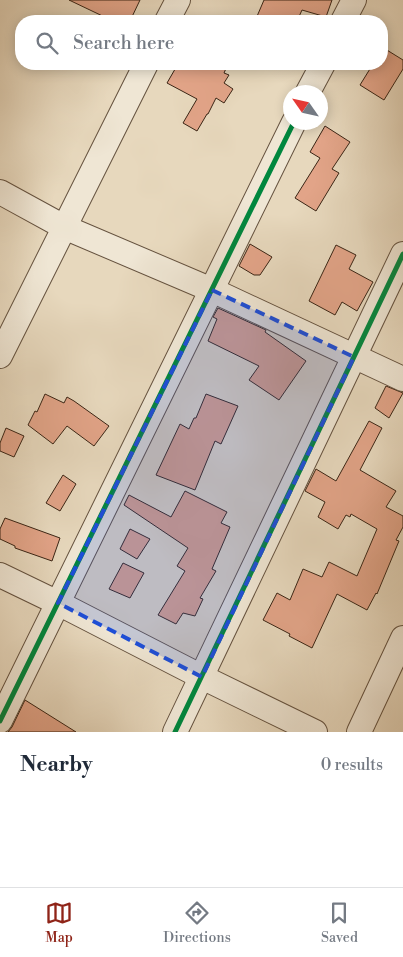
<!DOCTYPE html>
<style>
body{margin:0;font-family:"Libre Bodoni",serif;background:#f2f2f3;color:#1f2937}
.compass{position:absolute;left:283px;top:85px;width:45px;height:45px;border-radius:50%;background:#fff;box-shadow:0 2px 12px #0003;rotate:304deg}
.list{margin:0;padding:0;list-style:none}
h2{display:flex;justify-content:space-between;align-items:center;height:65px;margin:0;padding:0 20px;font-size:21px}
h2 small{font-size:16px;font-weight:400;color:#747a83}
.icon{flex:none;width:28px;height:28px;fill:none;stroke:currentColor;stroke-width:2;stroke-linecap:round;stroke-linejoin:round}
.map{position:relative;flex:none;width:403px;height:732px;overflow:hidden}
.search{position:absolute;background:#fff;box-shadow:0 2px 12px #0003;left:15px;right:15px;top:15px;height:55px;display:flex;align-items:center;gap:12px;box-sizing:border-box;padding:0 18px;border-radius:20px;color:#747a83;font-size:19px}
.sheet{height:155px;background:#fff}
nav{display:flex;justify-content:space-around;align-items:center;box-sizing:border-box;height:70px;border-top:1px solid #e0e1e3;background:#fff;font-size:14px;color:#747a83}
nav a{display:grid;justify-items:center;gap:2px}
nav .on{color:#8f2418}
.map>svg:first-child{display:block}
</style>
<div class="map">
<svg width="403" height="732" viewBox="0 0 403 732">
<rect width="100%" height="100%" fill="#e7d8bd"/>
<filter id="stains"><feTurbulence type="fractalNoise" baseFrequency=".004" numOctaves="4"/><feColorMatrix values="0 0 0 0 .2 0 0 0 0 .09 0 0 0 0 .02 0 0 0 .5 -.17"/></filter>
<radialGradient id="worn" r=".72"><stop offset=".6" stop-color="#630" stop-opacity="0"/><stop offset="1" stop-color="#630" stop-opacity=".3"/></radialGradient>
<g fill="#e2a488" stroke="#3a2515">
<path d="M69 0H140L130 21H113Z"/>
<path d="M264 0H332L326 17 302 10 297 21H255Z"/>
<path d="M382 47 403 60V69L384 100 360 85 373 64H382Z"/>
<path d="M178 64H228L224 73 229 75 224 83 233 89 224 103 216 98 208 114H207L197 131 183 123 197 99 167 83Z"/>
<path d="M325 126 350 142 332 169 339 173 316 211 295 198 320 158 310 152Z"/>
<path d="M250 244 272 257 260 275H254L239 266Z"/>
<path d="M336 245 356 255 349 269 373 282 357 311 342 302 335 315 309 301Z"/>
<path d="M218 308 266 330 265 332 306 361 279 400 249 380 259 366 208 341 217 319 213 317Z"/>
<path d="M386 386 403 393 389 418 375 408Z"/>
<path d="M45 394 64 403 67 397 74 401 109 426 94 446 67 426 53 444 28 425 35 411 37 412Z"/>
<path d="M206 394 238 406 221 444 215 441 195 490 156 475 180 424 189 429 194 418H196Z"/>
<path d="M369 421 382 428 360 470 396 491 386 507 403 516V527L396 540 399 541 377 594 376 593 367 610 337 594 312 648 289 636 290 634 263 620 277 593 290 600 303 569 322 577 329 562 357 576 377 529 351 514 350 517 346 515 338 529 318 517 325 502 305 491 316 469 336 481Z"/>
<path d="M6 428 24 436 14 457 0 451V443Z"/>
<path d="M63 475 76 484 60 511 46 503Z"/>
<path d="M185 491 227 512 221 523 230 527 212 569 216 571 200 598 203 599 195 616 183 613 176 624 158 615 185 571 177 566 188 548 124 505 129 495 171 517Z"/>
<path d="M5 518 60 538 52 561 15 548V546L0 539V529Z"/>
<path d="M130 529 150 539 137 559 120 549Z"/>
<path d="M123 563 144 573 130 598 109 589Z"/>
<path d="M25 700 76 732H8L12 727Z"/>
</g>
<g fill="none" stroke-linecap="round" stroke-linejoin="round">
<defs>
<g id="minor">
<path d="M167 21 178 0"/>
<path d="M343 21 354 0"/>
<path d="M308 92 323 64"/>
<path d="M0 192 64 227 212 290 403 379"/>
<path d="M0 356 146 64"/>
<path d="M0 575 58 603 202 677 315 732"/>
<path d="M0 721 294 122"/>
<path d="M175 732 403 254"/>
<path d="M359 732 403 638"/>
</g>
</defs>
<use href="#minor" stroke="#65523f" stroke-width="26"/>
<use href="#minor" stroke="#efe6d4" stroke-width="24"/>
<defs>
<g id="cycleway">
<path d="M0 721 294 122"/>
<path d="M175 732 403 254"/>
</g>
</defs>
<use href="#cycleway" stroke="#efe6d4" stroke-width="8"/>
<use href="#cycleway" stroke="#00873e" stroke-width="5"/>
</g>
<path fill="#1d4ed8" fill-opacity="0.2" stroke="#1d4ed8" stroke-width="4" stroke-dasharray="10 6" stroke-linejoin="round" d="M212 290 354 357 202 677 58 603Z"/>
<rect width="100%" height="100%" filter="url(#stains)"/>
<rect width="100%" height="100%" fill="url(#worn)"/>
</svg>
<svg class="compass" viewBox="-18 -18 36 36"><path d="M0-13l5 13h-10z" fill="#e53935"/><path d="M0 13l5-13h-10z" fill="#747a83"/></svg>
<div class="search"><svg class="icon" aria-label="search" viewBox="0 0 24 24"><circle cx="10" cy="10" r="6"/><path d="M15 15l6 6"/></svg>Search here</div>
</div>
<section class="sheet">
<h2>Nearby<small>0 results</small></h2>
<ul class="list">
</ul>
</section>
<nav>
<a class="on"><svg class="icon" aria-label="map" viewBox="0 0 24 24"><path d="M3 6l6-2 6 2 6-2v14l-6 2-6-2-6 2zM9 4v14M15 6v14"/></svg>Map</a>
<a><svg class="icon" aria-label="directions" viewBox="0 0 24 24"><path d="M12 3l9 9-9 9-9-9zM9 14v-3h6M13 9l2 2-2 2"/></svg>Directions</a>
<a><svg class="icon" aria-label="saved" viewBox="0 0 24 24"><path d="M7 4h10v16l-5-4-5 4z"/></svg>Saved</a>
</nav>
